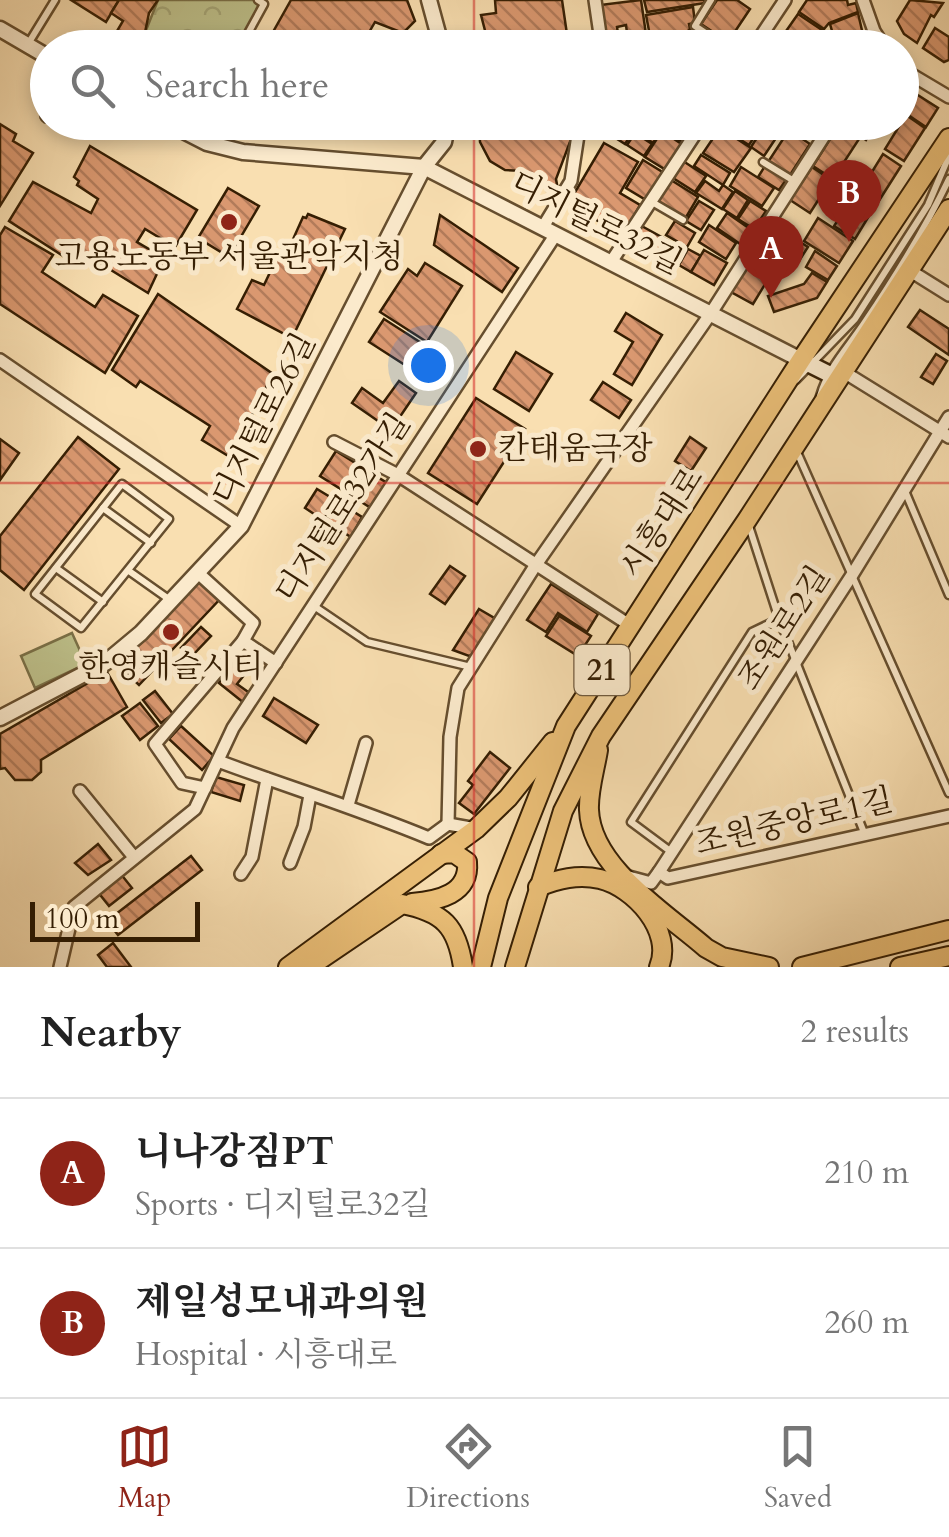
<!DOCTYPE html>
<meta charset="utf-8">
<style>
body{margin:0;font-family:Cardo,"Noto Serif KR",serif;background:#f6f6f6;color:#222}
.scale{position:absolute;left:30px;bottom:25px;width:170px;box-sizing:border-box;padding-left:10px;border:5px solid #351e03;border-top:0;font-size:28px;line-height:35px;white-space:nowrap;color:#351e03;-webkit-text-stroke:8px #fbeacc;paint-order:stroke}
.you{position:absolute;left:428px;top:365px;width:35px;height:35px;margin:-25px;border:8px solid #fff;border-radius:50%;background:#1a73e8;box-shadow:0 0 0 15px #1a73e833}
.badge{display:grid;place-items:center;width:65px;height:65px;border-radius:50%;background:#8f2418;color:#fff;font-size:32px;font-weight:700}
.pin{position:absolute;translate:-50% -82px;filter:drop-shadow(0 2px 5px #0008)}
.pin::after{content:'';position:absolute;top:52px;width:35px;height:30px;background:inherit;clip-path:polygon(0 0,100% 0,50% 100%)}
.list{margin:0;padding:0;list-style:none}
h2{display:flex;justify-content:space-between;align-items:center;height:130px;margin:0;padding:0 40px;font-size:42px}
h2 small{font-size:32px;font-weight:400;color:#767676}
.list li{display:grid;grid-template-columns:65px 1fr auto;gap:30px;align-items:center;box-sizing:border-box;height:150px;padding:0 40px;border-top:2px solid #e0e0e0}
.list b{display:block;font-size:38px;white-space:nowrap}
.list p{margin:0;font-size:32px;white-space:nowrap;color:#767676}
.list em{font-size:32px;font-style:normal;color:#767676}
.icon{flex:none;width:55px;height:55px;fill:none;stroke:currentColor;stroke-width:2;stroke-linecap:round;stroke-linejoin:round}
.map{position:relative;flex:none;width:949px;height:967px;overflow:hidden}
.search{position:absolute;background:#fff;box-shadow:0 5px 15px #0003;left:30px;right:30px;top:30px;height:110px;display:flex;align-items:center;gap:25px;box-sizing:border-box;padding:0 35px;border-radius:55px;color:#767676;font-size:38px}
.sheet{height:430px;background:#fff}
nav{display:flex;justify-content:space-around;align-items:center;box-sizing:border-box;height:140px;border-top:2px solid #e0e0e0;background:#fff;font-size:28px;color:#767676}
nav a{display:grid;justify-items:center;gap:5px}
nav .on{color:#8f2418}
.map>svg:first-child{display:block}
</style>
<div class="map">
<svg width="949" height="967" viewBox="0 0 949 967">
<defs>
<pattern id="park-crowns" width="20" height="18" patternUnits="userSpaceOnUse" patternTransform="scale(2.5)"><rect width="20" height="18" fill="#bec18b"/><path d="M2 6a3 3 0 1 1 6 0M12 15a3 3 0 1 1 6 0" fill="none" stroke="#a4a576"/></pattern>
<pattern id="building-back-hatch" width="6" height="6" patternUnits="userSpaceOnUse" patternTransform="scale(2.5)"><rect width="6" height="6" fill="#da9870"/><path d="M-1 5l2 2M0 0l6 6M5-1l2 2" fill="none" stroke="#b27b5a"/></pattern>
</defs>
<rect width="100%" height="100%" fill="#f9dfb1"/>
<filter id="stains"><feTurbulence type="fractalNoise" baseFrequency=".002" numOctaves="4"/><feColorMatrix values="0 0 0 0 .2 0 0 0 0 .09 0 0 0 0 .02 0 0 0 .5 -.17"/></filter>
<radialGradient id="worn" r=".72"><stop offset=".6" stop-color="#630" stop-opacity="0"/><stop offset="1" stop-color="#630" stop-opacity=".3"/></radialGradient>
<path fill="url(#park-crowns)" stroke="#7a7047" stroke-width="2.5" d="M158 0H258L264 4 240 47 139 48Z"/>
<path fill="#bec18b" stroke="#7a7047" stroke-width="2.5" d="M72 633 86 664 35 688 21 656Z"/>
<g fill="url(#building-back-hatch)" stroke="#351e03" stroke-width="2.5">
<path d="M71 0H119L106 22Z"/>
<path d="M119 0H158L149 13 142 47 117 31 123 21 111 13Z"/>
<path d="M291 0H407L415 21 403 33 375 22 360 48H264Z"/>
<path d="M495 0H562L569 48H476L475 43 488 42 481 15 496 13Z"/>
<path d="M641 0 647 41 643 48H629L626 25 617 27 620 47 606 48 600 5Z"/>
<path d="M644 0H704L705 3 647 12Z"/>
<path d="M717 0H737L750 9 728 42 701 24Z"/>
<path d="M807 0H847L848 5 856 3 858 12 829 23 824 29 799 12Z"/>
<path d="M910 0 943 3 934 17 931 15 917 43 904 34 897 21Z"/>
<path d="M693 7 695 23 689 24 690 29 684 35 691 40 686 48H668L650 36 646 15Z"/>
<path d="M858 13 866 48H837L830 24Z"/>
<path d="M798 14 825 32 814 48H782L777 44Z"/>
<path d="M935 28 949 37V60L944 62 923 48Z"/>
<path d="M902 85 938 108 926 127 902 111Z"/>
<path d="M906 115 925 128 904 161 885 149Z"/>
<path d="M479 122H572L573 134 556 179 558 190 547 191 546 181 524 171 505 170 490 161 480 142Z"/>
<path d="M615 122 633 132 625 144 608 133Z"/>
<path d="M642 122H649L661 131 653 143 636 132Z"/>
<path d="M668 122H680L692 131 684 143 663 130Z"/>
<path d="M723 122H744L758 131 749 145 720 127Z"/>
<path d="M767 122 784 126 764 156 751 147Z"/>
<path d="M840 122H878L866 140Z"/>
<path d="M840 123 861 136 833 179 813 166Z"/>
<path d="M0 124 16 134 13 141 33 153 0 206Z"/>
<path d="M720 128 751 148 734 172 703 153Z"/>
<path d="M789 130 810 144 790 175 768 162Z"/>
<path d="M662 131 683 145 666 170 645 157Z"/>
<path d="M635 133 652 144 644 156 627 145Z"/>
<path d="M604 143 638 162 620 193 640 205 623 235 568 204Z"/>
<path d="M90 146 197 210 175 247 145 229 137 242 159 255V260L162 263 148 293 85 254 77 265 9 221 33 182 91 213 98 199 77 185 79 181 74 177Z"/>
<path d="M883 154 901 166 875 207 857 196Z"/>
<path d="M701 155 730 173 723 185 694 166Z"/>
<path d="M643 160 664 173 646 200 626 188Z"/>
<path d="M683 161 706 176 695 192 673 178Z"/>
<path d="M765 166 786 180 779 190 758 177Z"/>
<path d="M741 167 774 188 762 206 730 186Z"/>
<path d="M812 167 831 180 810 213 790 200Z"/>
<path d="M671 180 698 197 685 219 657 202Z"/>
<path d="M705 181 719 191 723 185 733 192 722 209 696 193Z"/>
<path d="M228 188 259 206 229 257 198 238Z"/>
<path d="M735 191 748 200 737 218 723 209Z"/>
<path d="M852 199 872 211 855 239 834 226Z"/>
<path d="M699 201 714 210 701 230 686 221Z"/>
<path d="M750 201 766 211 754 229 738 219Z"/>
<path d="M727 213 753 231 743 246 717 228Z"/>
<path d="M308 214 345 229 292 338 237 309 252 280 264 285 283 245 290 246 303 217 306 218Z"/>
<path d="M440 215 518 268 502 292 434 245Z"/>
<path d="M818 218 853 241 839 263 804 241Z"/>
<path d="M675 221 695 233 687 247 666 235Z"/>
<path d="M638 224 687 251 679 265 630 239Z"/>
<path d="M709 225 736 243 726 259 699 242Z"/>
<path d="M5 227 53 255 42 272 95 307 103 295 138 316 105 373 0 304V235Z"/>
<path d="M779 229 808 247 797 264 768 246Z"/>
<path d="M761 244 782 256 753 304 731 292Z"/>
<path d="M688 249 701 256 691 272 679 265Z"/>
<path d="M704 250 727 263 714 285 691 272Z"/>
<path d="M815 251 837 266 828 280 806 267Z"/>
<path d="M425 263 462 286 427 342 380 312 408 269 417 276Z"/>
<path d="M812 273 827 282 817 298 774 312 768 296 804 284Z"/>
<path d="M158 294 273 374 230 457 202 440 210 426 140 381 136 387 112 370Z"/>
<path d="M920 310 949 329V355L908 327Z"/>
<path d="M626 313 662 335 632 385 614 374 633 342 615 331Z"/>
<path d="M384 319 448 360 433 383 369 342Z"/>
<path d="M516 352 552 374 529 411 494 389Z"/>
<path d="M936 354 947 361 933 384 921 377Z"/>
<path d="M399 381 416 393 391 430 352 403 362 388 383 403Z"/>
<path d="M603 382 631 400 619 418 591 400Z"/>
<path d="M476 398 525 429 477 504 428 473Z"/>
<path d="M78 437 119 469 24 590 0 570V536Z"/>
<path d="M690 437 706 448 691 471 675 461Z"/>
<path d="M0 439 19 453 0 480Z"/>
<path d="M336 451 387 483 371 508 320 476Z"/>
<path d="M317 489 335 500 323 520 305 508Z"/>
<path d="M338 502 362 517 351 537 326 522Z"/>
<path d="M450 566 465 576 445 604 430 594Z"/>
<path d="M200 581 222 597 139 685 119 666Z"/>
<path d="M551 584 598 614 587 632 558 613 546 632 527 620Z"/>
<path d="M479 609 496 619 474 654 469 656 453 650Z"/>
<path d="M559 616 591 636 578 656 546 636Z"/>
<path d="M201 627 211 636 191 657 181 648Z"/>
<path d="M237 660 249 669 237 684 251 694 244 703 219 683Z"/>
<path d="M107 672 127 707 41 760V772L32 780H15L5 768 0 769V734Z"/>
<path d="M155 691 173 714 161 723 143 700Z"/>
<path d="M274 698 318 725 306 743 263 716Z"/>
<path d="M140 703 158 726 140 740 122 716Z"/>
<path d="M181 726 214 756 202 770 169 739Z"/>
<path d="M490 752 510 768 474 814 459 803 473 785 468 781Z"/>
<path d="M216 777 244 785 240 801 211 792Z"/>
<path d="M98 844 111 860 88 875 75 863Z"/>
<path d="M191 856 202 870 118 935 107 921Z"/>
<path d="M120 873 132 888 109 906 97 891Z"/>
<path d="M113 943 131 967H107L98 955Z"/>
</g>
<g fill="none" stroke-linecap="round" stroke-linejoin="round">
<defs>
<g id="service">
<path d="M711 0 695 26 728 48"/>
<path d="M28 44 55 0"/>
<path d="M240 48 264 4 258 0"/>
<path d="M639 124 640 122"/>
<path d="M763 162 794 181"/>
<path d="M652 202 683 220"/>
<path d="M796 380 855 319 928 205 949 156"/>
<path d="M820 396C829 366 848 348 865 322 896 276 925 229 949 179"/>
<path d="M797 452 949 793"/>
<path d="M122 484 169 519 81 628 35 594Z"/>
<path d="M905 491 949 595"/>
<path d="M103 508 151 543"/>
<path d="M749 526 779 619 865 835"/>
<path d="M56 568 103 602"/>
<path d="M129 571 170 600"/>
<path d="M314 606 367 642 471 667"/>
<path d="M670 851 631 822 752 632 779 619"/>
</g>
<g id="minor">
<path d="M595 0 602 48"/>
<path d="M863 0 874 31 885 48"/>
<path d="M753 48 785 0"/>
<path d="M902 69 949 97"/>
<path d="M47 116 48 114"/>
<path d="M543 227 571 181 580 122"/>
<path d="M611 262 703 122"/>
<path d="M909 270 949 295"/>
<path d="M0 360 241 526"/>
<path d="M844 372 949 437"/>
<path d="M949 417 852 575 659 872 668 878 949 816"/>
<path d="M334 442 398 475 631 626"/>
<path d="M197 572 253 623 243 641 276 663"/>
<path d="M218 761C288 787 359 809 429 838L448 824 476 829"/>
<path d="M205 788 182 783 155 744 243 641"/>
<path d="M80 791 133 856"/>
<path d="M348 805 366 743"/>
<path d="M448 824 450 737 458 688 535 566 711 313 833 122"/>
<path d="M290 863 304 827 310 795"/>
<path d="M241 874 252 857 267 779"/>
<path d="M625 876 651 883 659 872"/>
<path d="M60 967 74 907 195 809 233 728 556 234"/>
</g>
<g id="tertiary">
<path d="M429 0 442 48"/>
<path d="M0 29 48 57"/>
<path d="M166 122 207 143 243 152 424 167 801 360"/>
<path d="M0 718 105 663 141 633 241 526 424 167 444 142 448 122"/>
</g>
<path id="secondary" d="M801 360 839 379"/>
<g id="primary">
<path d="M598 750C595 769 588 791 589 810 591 867 666 913 706 948L722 957 769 967"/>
<path d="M538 887C558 879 578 874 600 879 634 887 674 931 659 967"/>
<path d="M412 903C438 901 470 894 467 862L454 853 441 854"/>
<path d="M288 967 476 829 508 798 553 742"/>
<path d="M309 967 402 904C443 912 457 926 463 967"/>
<path d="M481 967 498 898 566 726 801 360 949 138"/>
<path d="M515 967 563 811 601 736 747 520 949 209"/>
<path d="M802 967 949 930"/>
<path d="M900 967 949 956"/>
</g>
</defs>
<use href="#service" stroke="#664e2e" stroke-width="11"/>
<use href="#minor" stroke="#664e2e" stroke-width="16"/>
<use href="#tertiary" stroke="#664e2e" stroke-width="19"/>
<use href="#secondary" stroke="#351e03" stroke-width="20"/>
<use href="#primary" stroke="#351e03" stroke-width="22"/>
<use href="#service" stroke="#fbeacc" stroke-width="6"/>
<use href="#minor" stroke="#fbeacc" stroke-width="11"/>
<use href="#tertiary" stroke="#fbeacc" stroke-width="14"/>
<use href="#secondary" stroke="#fbeacc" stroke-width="15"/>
<use href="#primary" stroke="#ecc078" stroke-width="18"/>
</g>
<path fill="none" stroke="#d62828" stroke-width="2.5" stroke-opacity="0.55" d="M474 0V48M474 122V967M0 483H949"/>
<g fill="#8f2418" stroke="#fbeacc" stroke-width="4">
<circle cx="229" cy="222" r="10"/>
<circle cx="478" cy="449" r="10"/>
<circle cx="171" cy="632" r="10"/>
</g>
<g text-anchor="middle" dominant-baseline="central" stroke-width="10" stroke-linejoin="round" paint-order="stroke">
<rect fill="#fbeacc" stroke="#705b3f" stroke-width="2.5" x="574.5" y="645" width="55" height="50" rx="8"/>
<g font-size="30" font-weight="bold" fill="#351e03">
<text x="602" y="670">21</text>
</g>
<g font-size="32" fill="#351e03" stroke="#fbeacc">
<text transform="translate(596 223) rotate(27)">디지털로32길</text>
<text transform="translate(264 419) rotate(-63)">디지털로26길</text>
<text transform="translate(343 508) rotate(-57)">디지털로32가길</text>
<text transform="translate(662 523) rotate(-57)">시흥대로</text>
<text transform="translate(784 628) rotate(-57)">조원로2길</text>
<text transform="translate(794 822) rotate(-13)">조원중앙로1길</text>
</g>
<g font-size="32" fill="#351e03" stroke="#fbeacc">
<text x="229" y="257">고용노동부 서울관악지청</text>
<text x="498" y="449" text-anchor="start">칸태움극장</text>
<text x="171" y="667">한영캐슬시티</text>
</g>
</g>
<rect width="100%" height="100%" filter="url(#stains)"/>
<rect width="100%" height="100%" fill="url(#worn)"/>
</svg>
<div class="scale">100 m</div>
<div class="you"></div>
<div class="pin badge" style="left:771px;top:298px">A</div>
<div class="pin badge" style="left:849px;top:242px">B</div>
<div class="search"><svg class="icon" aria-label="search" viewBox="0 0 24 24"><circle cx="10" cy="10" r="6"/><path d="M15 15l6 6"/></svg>Search here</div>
</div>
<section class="sheet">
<h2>Nearby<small>2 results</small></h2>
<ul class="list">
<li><span class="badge">A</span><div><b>니나강짐PT</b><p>Sports · 디지털로32길</p></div><em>210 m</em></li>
<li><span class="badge">B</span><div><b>제일성모내과의원</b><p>Hospital · 시흥대로</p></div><em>260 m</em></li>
</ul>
</section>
<nav>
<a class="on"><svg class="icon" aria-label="map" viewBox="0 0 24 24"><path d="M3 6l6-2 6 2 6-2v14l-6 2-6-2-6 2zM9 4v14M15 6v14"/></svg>Map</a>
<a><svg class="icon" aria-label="directions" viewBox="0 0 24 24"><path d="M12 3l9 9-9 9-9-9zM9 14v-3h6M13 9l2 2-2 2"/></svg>Directions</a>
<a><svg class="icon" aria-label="saved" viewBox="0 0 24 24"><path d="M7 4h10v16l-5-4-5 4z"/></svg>Saved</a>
</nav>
